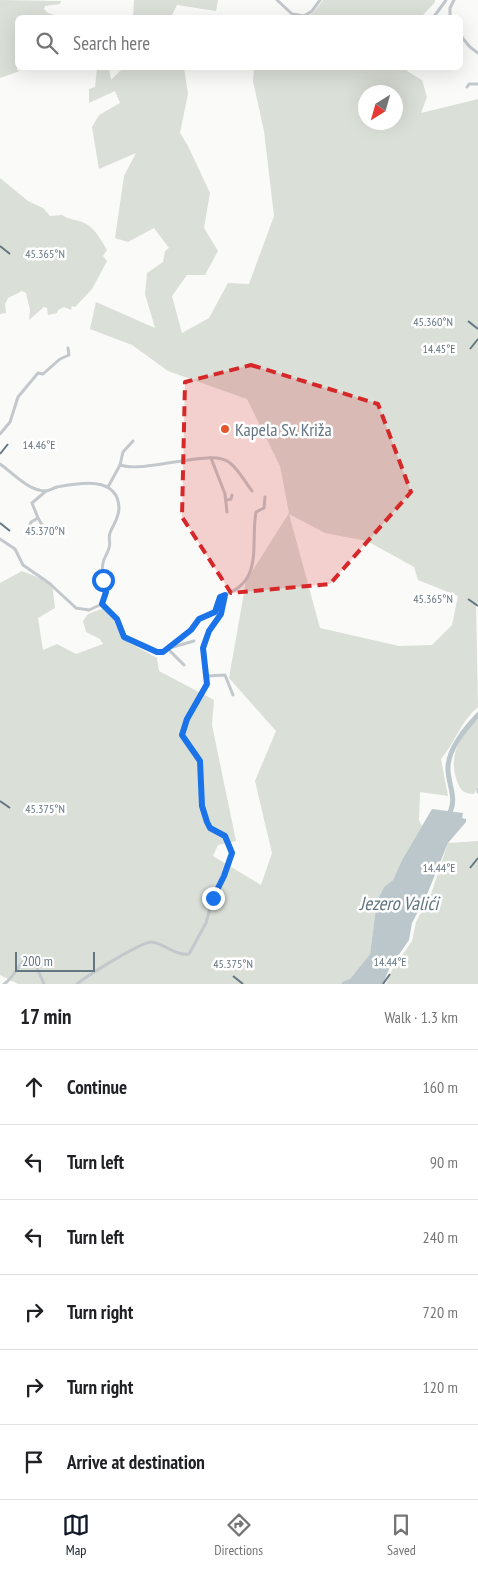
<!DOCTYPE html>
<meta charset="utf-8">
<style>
body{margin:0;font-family:"PT Sans Narrow",sans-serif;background:#f6f6f6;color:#202124}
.compass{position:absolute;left:358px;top:85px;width:45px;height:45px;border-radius:50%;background:#fff;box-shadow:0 5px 20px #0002;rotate:217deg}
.scale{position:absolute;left:15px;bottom:12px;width:80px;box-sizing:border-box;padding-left:5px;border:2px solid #657683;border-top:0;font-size:14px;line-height:18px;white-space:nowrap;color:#657683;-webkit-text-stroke:4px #fff;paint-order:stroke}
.stop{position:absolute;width:15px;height:15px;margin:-11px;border:4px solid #1a73e8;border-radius:50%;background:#fff}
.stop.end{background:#1a73e8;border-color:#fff;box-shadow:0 1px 5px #0008}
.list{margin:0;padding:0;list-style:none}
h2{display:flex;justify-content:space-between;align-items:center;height:65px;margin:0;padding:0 20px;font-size:21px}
h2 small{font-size:16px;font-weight:400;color:#757577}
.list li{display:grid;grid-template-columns:32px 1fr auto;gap:15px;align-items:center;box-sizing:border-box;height:75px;padding:0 20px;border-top:1px solid #e0e0e0}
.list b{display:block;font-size:19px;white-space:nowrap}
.list em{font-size:16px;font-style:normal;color:#757577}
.icon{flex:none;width:28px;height:28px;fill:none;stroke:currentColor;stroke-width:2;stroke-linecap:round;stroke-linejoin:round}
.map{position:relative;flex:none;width:478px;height:984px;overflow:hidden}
.search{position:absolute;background:#fff;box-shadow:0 5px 20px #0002;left:15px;right:15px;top:15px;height:55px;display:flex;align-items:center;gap:12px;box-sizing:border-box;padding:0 18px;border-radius:8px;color:#757577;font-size:19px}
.sheet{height:515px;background:#fff}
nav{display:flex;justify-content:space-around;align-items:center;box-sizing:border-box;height:70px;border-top:1px solid #e0e0e0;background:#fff;font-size:14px;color:#757577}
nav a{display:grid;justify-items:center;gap:2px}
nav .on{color:#111827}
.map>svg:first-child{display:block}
</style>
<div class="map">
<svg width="478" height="984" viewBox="0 0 478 984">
<rect width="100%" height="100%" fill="#fafaf8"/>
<g fill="#dadfd7" fill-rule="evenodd">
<path d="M0 0 61 1 60 4 45 6 44 9 48 13 61 17 18 18 17 70 20 71 0 78Z"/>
<path d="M134 0H218L216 11 177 5 171 17H133Z"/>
<path d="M323 0H435V2L423 15 424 17H306L314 12Z"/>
<path d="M97 68H109L111 80 123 68H184L188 94 180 133 188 146 210 193 204 228 218 251 205 275H187L172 296 182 333 209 318 228 283 249 284 274 216 264 131 253 81 254 68H408L407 71 422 80 427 97 421 113 478 99V603L476 604 478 707C461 721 455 742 441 759L448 796 420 792 419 820 422 826 402 860 393 880 384 887 377 902 370 954 350 979 342 984H18L0 975V583L22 571 52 583 55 608 38 618 43 650 57 644 76 654 103 644 100 639 86 632 83 621 88 614 104 608 117 619 123 639 157 658 159 671 214 700 212 725 236 841 218 845 213 856 261 885 272 853 255 781 276 731 229 678 246 581 289 513 280 466 247 399 168 371 132 345 90 329 96 302 155 328 145 294 147 273 163 262 165 251 169 248 154 228 128 242 115 238 124 176 136 153 99 169 92 127 99 115 120 103 115 91 89 103V89L95 87ZM366 92H396V122H366ZM289 514 325 533 367 541 414 567 418 580 458 596 452 625 432 645 399 646 320 628Z"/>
<path d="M0 178 28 201 43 208 50 216 62 215C69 220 74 219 82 222 94 226 101 240 107 250L103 256 107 261 92 289 75 307 72 306 71 310 64 307 58 310 57 313 48 315 47 308 44 307 29 320 30 310 26 293 22 291 8 298 5 304 6 313 0 314Z"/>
<path d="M478 719V786L474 794C464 794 460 790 457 781 448 756 459 737 478 719Z"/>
<path d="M478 841V984H386L392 970 412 941 416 922 431 894 448 843Z"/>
</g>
<path fill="#bbc7cb" d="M432 809 463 813 462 818 466 819V822L448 843 428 892 412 923 409 940 389 969 383 984H342V982L350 979 370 954 377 901 384 887 393 880 402 860Z"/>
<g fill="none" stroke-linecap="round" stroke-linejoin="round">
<path stroke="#bbc7cb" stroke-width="5" d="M448 816C458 799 449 788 448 770 447 750 465 729 478 715"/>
<g stroke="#c3c8cc" stroke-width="3">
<path d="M277 0 292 14 304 16 312 11 320 0"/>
<path d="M433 18 446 0"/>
<path d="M450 18V8L454 0"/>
<path d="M460 35 470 47 478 53"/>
<path d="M467 87 469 84H478"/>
<path d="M0 434 10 422 18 397 38 373 43 374 60 359 69 355 68 348"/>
<path d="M211 458 225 494 227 512"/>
<path d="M0 464C13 473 28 491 46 491 49 491 53 488 57 487 78 483 118 475 119 508 119 518 113 525 110 533 108 538 111 543 109 548 108 553 104 557 103 563 100 577 107 589 102 604L89 610 76 608 49 583 23 565 15 549 0 539"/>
<path d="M120 465 123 452 133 441"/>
<path d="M108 487 120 465C146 474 213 447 230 463 239 470 245 482 252 491"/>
<path d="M227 500 231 499 232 495"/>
<path d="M38 518 42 525 49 529 54 526"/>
<path d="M28 530 31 522 38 518 32 503 46 491"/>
<path d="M102 604 117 619 125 638 152 651H163L191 630 199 619 215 612 221 596C265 583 250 545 256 512L264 508 265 497"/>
<path d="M173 647 194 641"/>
<path d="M170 651 184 665"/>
<path d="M207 676 225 675 233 695"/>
<path d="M478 792V789"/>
<path d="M4 984C15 977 17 964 28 958L34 961 44 984"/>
<path d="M77 984C87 976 142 941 152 942 165 944 175 956 189 954L206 923 213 898 224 876 232 853 225 836 210 828 207 822 202 806 200 761 183 735 187 719 207 684 203 648 209 631 221 614 225 595"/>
</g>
</g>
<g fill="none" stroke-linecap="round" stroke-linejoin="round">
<path stroke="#1a73e8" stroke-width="6" d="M103 580 106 592 102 604 117 619 124 637 157 652H163L191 630 199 619 215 612 220 597 225 595 221 614 209 631 203 648 207 684 187 719 182 735 200 761 202 806 207 822 210 828 225 836 232 853 224 876 213 898"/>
</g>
<path fill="#d62828" fill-opacity="0.2" stroke="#d62828" stroke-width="4" stroke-dasharray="10 6" stroke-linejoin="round" d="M251 365 378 404 411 492 330 584 231 593 182 517 185 382Z"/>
<path fill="none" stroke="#657683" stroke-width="2" d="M0 246 10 254M468 321 478 329M470 349 478 339M0 454 8 444M0 523 10 531M468 599 478 606M0 801 10 808M470 868 478 858M233 976 243 984M383 984 390 974"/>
<circle fill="#e4572e" stroke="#fff" stroke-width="2" cx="225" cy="429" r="5"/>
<g text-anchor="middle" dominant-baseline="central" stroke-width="5" stroke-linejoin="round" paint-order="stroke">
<g font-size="18" fill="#657683" stroke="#fff" text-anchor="start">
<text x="235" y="429">Kapela Sv. Križa</text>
</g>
<g font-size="19" font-style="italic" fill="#60757c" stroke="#fff">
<text x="399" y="903">Jezero Valići</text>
</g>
</g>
<g font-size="12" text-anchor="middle" fill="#657683" stroke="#fff" stroke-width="5" stroke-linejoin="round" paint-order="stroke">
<text x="45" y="258">45.365°N</text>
<text x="433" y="326">45.360°N</text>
<text x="439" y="353">14.45°E</text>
<text x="39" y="449">14.46°E</text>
<text x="45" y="535">45.370°N</text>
<text x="433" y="603">45.365°N</text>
<text x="45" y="813">45.375°N</text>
<text x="439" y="872">14.44°E</text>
<text x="390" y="966">14.44°E</text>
<text x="233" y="968">45.375°N</text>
</g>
</svg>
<svg class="compass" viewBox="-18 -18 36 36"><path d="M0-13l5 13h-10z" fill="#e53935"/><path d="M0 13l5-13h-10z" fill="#757577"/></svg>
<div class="scale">200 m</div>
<div class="stop" style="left:103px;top:580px"></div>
<div class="stop end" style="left:213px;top:898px"></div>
<div class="search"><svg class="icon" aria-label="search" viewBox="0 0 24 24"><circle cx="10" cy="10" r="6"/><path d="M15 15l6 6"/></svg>Search here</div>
</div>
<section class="sheet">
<h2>17 min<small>Walk · 1.3 km</small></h2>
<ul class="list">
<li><svg class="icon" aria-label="ahead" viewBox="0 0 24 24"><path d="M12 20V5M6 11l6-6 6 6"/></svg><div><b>Continue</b></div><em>160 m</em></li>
<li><svg class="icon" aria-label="left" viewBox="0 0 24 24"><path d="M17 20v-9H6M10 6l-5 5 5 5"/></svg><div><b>Turn left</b></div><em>90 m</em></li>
<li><svg class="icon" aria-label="left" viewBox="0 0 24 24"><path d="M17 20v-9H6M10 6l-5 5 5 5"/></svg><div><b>Turn left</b></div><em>240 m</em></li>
<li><svg class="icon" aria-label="right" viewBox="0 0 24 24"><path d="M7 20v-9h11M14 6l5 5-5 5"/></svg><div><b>Turn right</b></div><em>720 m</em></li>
<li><svg class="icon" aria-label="right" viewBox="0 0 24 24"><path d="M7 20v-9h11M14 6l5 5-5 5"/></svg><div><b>Turn right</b></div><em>120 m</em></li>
<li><svg class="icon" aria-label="arrive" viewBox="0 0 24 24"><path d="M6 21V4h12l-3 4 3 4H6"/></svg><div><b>Arrive at destination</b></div></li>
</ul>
</section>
<nav>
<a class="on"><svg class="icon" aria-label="map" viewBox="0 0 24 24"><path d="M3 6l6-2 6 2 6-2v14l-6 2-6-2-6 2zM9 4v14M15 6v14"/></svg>Map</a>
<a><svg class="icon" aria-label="directions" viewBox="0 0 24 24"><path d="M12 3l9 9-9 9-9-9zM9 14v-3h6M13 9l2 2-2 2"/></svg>Directions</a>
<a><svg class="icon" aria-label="saved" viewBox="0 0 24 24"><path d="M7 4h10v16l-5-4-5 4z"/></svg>Saved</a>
</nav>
